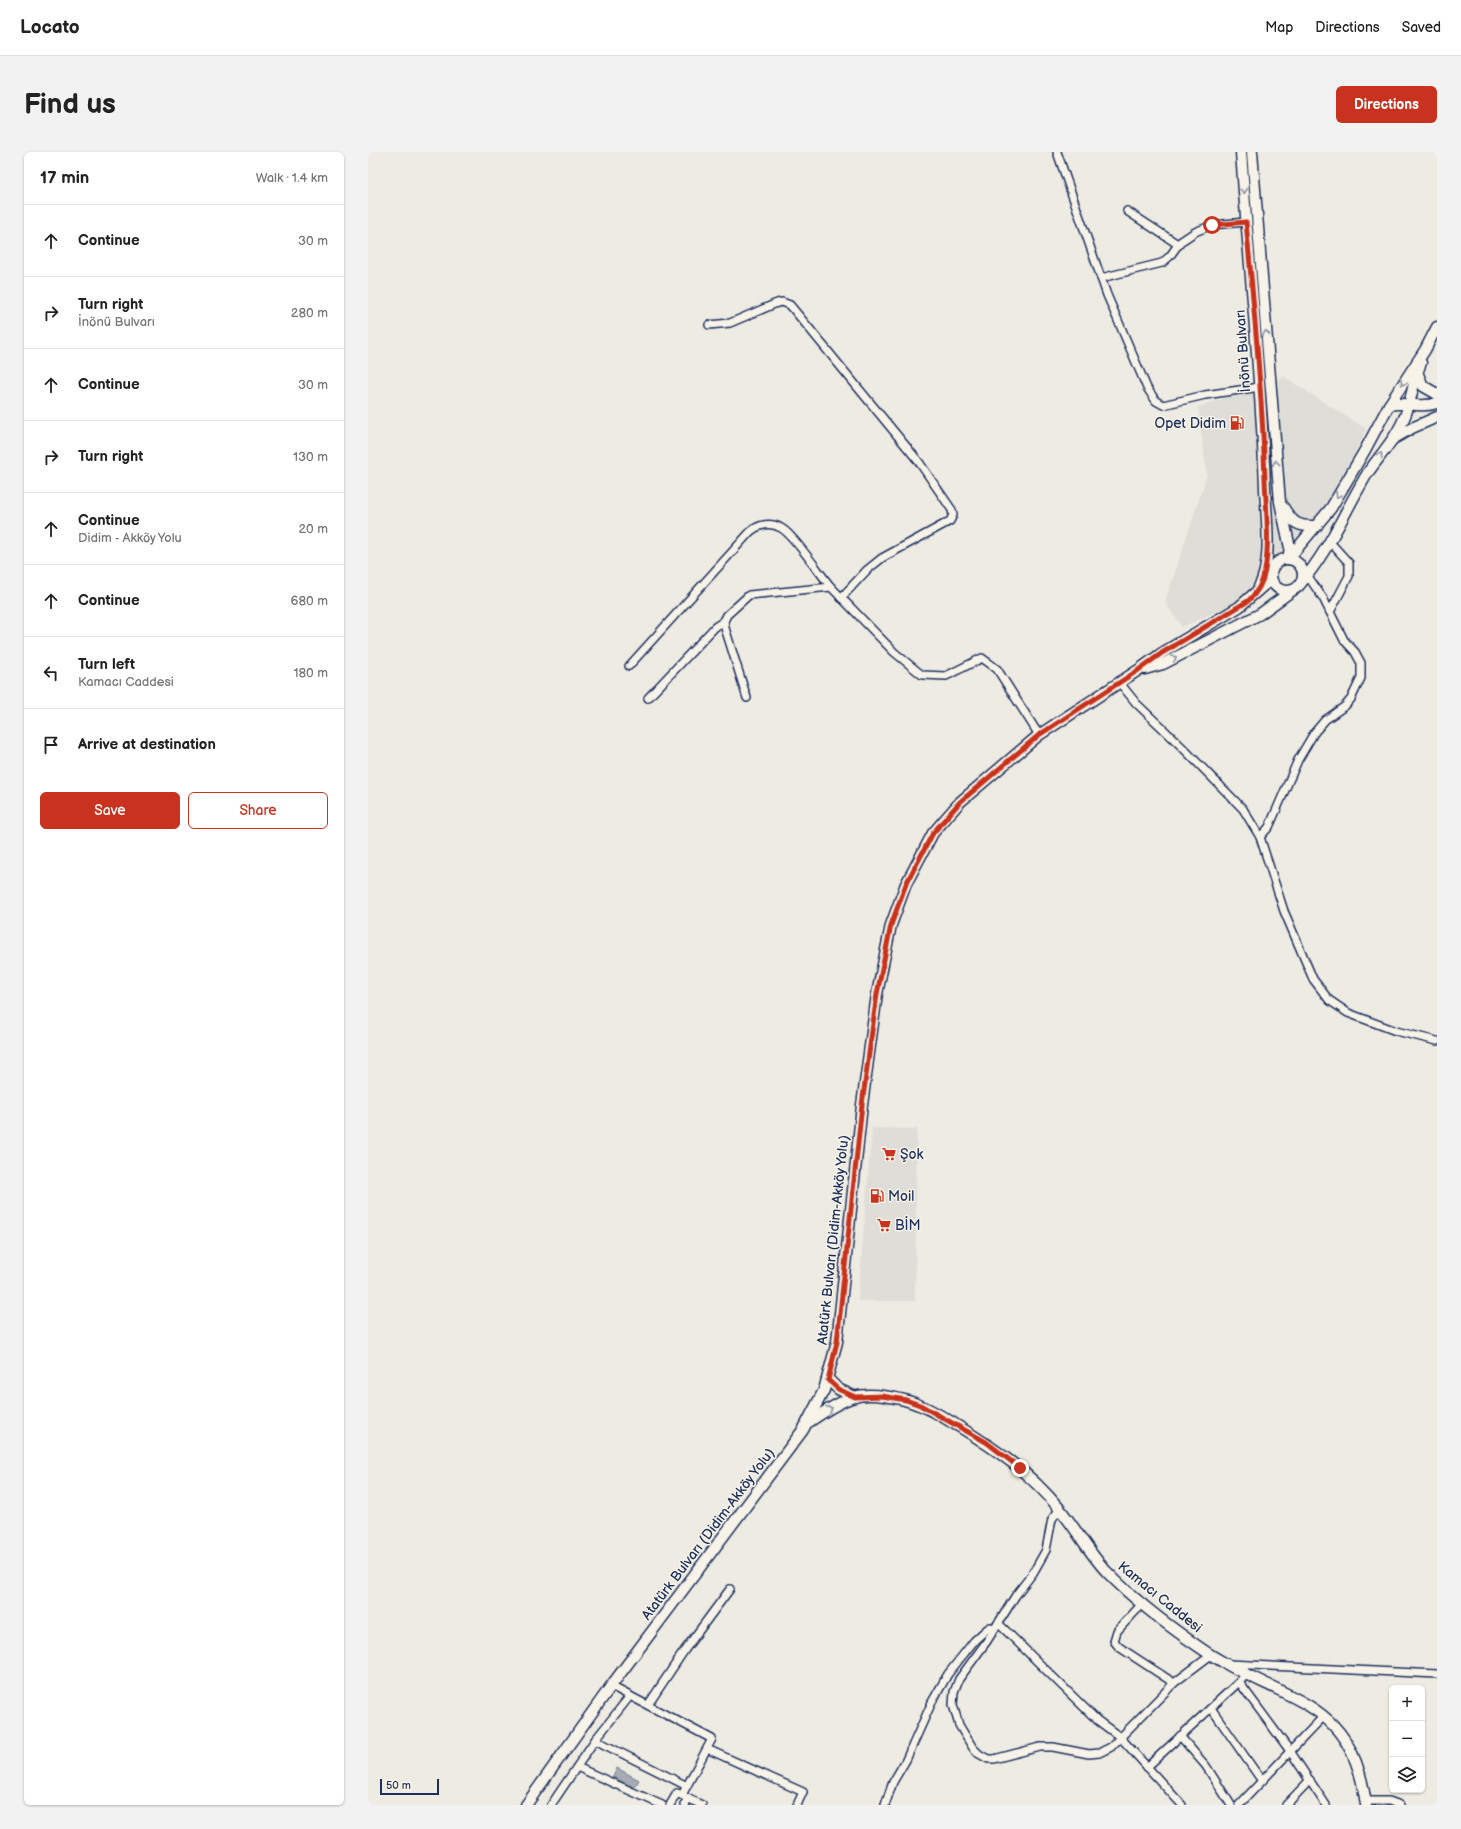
<!DOCTYPE html>
<meta charset="utf-8">
<style>
body{margin:0;font-family:"Balsamiq Sans",sans-serif;background:#f2f2f2;color:#222}
.controls{position:absolute;right:12px;bottom:12px;display:grid;overflow:hidden;border-radius:6px;box-shadow:0 1px 3px #0004}
.controls button{width:36px;height:36px;display:grid;place-items:center;padding:0;border:0;border-bottom:1px solid #e0e0e0;background:#fff;color:#222;font:20px sans-serif}
.scale{position:absolute;left:12px;bottom:10px;width:59px;box-sizing:border-box;padding-left:4px;border:2px solid #1b2f5e;border-top:0;font-size:11px;line-height:14px;white-space:nowrap;color:#1b2f5e;-webkit-text-stroke:3px #f7f3e8;paint-order:stroke}
.stop{position:absolute;width:12px;height:12px;margin:-9px;border:3px solid #c8321e;border-radius:50%;background:#fff}
.stop.end{background:#c8321e;border-color:#fff;box-shadow:0 1px 4px #0008}
.list{margin:0;padding:0;list-style:none}
h2{display:flex;justify-content:space-between;align-items:center;height:52px;margin:0;padding:0 16px;font-size:17px}
h2 small{font-size:13px;font-weight:400;color:#767676}
.list li{display:grid;grid-template-columns:26px 1fr auto;gap:12px;align-items:center;box-sizing:border-box;height:72px;padding:0 16px;border-top:1px solid #e0e0e0}
.list b{display:block;font-size:15px;white-space:nowrap}
.list p{margin:0;font-size:13px;white-space:nowrap;color:#767676}
.list em{font-size:13px;font-style:normal;color:#767676}
.actions{display:flex;gap:8px;padding:12px 16px}
.actions a{flex:1;padding:9px 0;border:1px solid #c8321e;border-radius:6px;text-align:center;font-size:14px;color:#c8321e}
.actions .main{background:#c8321e;color:#fff}
.icon{flex:none;width:22px;height:22px;fill:none;stroke:currentColor;stroke-width:2;stroke-linecap:round;stroke-linejoin:round}
.map{position:relative;flex:none;width:1069px;height:1653px;overflow:hidden;border-radius:6px}
header{display:flex;align-items:center;gap:24px;box-sizing:border-box;height:56px;padding:0 20px;background:#fff;border-bottom:1px solid #e0e0e0}
header strong{font-size:19px}
nav{display:flex;gap:22px;margin-inline-start:auto;font-size:14px}
.intro{display:flex;align-items:center;justify-content:space-between;box-sizing:border-box;height:96px;padding:0 24px}
h1{margin:0;font-size:28px}
.button{padding:10px 18px;border-radius:6px;background:#c8321e;color:#fff;font-size:14px;font-weight:700}
main{display:flex;gap:24px;padding:0 24px}
aside{flex:1;background:#fff;border-radius:6px;box-shadow:0 1px 3px #0004}
.map>svg:first-child{display:block}
</style>
<header>
<strong>Locato</strong>
<nav><a>Map</a><a>Directions</a><a>Saved</a></nav>
</header>
<div class="intro"><h1>Find us</h1><a class="button">Directions</a></div>
<main>
<aside>
<h2>17 min<small>Walk · 1.4 km</small></h2>
<ul class="list">
<li><svg class="icon" aria-label="ahead" viewBox="0 0 24 24"><path d="M12 20V5M6 11l6-6 6 6"/></svg><div><b>Continue</b></div><em>30 m</em></li>
<li><svg class="icon" aria-label="right" viewBox="0 0 24 24"><path d="M7 20v-9h11M14 6l5 5-5 5"/></svg><div><b>Turn right</b><p>İnönü Bulvarı</p></div><em>280 m</em></li>
<li><svg class="icon" aria-label="ahead" viewBox="0 0 24 24"><path d="M12 20V5M6 11l6-6 6 6"/></svg><div><b>Continue</b></div><em>30 m</em></li>
<li><svg class="icon" aria-label="right" viewBox="0 0 24 24"><path d="M7 20v-9h11M14 6l5 5-5 5"/></svg><div><b>Turn right</b></div><em>130 m</em></li>
<li><svg class="icon" aria-label="ahead" viewBox="0 0 24 24"><path d="M12 20V5M6 11l6-6 6 6"/></svg><div><b>Continue</b><p>Didim - Akköy Yolu</p></div><em>20 m</em></li>
<li><svg class="icon" aria-label="ahead" viewBox="0 0 24 24"><path d="M12 20V5M6 11l6-6 6 6"/></svg><div><b>Continue</b></div><em>680 m</em></li>
<li><svg class="icon" aria-label="left" viewBox="0 0 24 24"><path d="M17 20v-9H6M10 6l-5 5 5 5"/></svg><div><b>Turn left</b><p>Kamacı Caddesi</p></div><em>180 m</em></li>
<li><svg class="icon" aria-label="arrive" viewBox="0 0 24 24"><path d="M6 21V4h12l-3 4 3 4H6"/></svg><div><b>Arrive at destination</b></div></li>
</ul>
<div class="actions"><a class="main">Save</a><a>Share</a></div>
</aside>
<div class="map">
<svg width="1069" height="1653" viewBox="0 0 1069 1653">
<rect width="100%" height="100%" fill="#eeebe2"/>
<filter id="ink" filterUnits="userSpaceOnUse"><feTurbulence type="fractalNoise" baseFrequency=".025" numOctaves="2"/><feDisplacementMap in="SourceGraphic" scale="8" xChannelSelector="R" yChannelSelector="G"/><feConvolveMatrix kernelMatrix="1 2 1 2 8 2 1 2 1" color-interpolation-filters="sRGB"/></filter>
<g filter="url(#ink)">
<g fill="#deddd8">
<path d="M916 225 998 277 963 356 887 442 814 475 797 450 839 323 830 255Z"/>
<path d="M504 976 549 977 547 1149H490Z"/>
</g>
<path fill="#a6abb5" stroke="#6e7992" d="M249 1616 271 1628 266 1636 245 1625Z"/>
<g fill="none" stroke-linecap="round" stroke-linejoin="round">
<defs>
<g id="street">
<path d="M689 0 739 143 779 236 788 249 795 253 837 243 892 235"/>
<path d="M759 59 811 93"/>
<path d="M733 126 794 111 802 104 812 90 827 80 844 73 878 70"/>
<path d="M341 173 362 171 409 151 414 150 422 153 551 310 584 358 585 363 582 369 514 406 499 418 473 446"/>
<path d="M962 390 981 411V424L962 460"/>
<path d="M261 514 382 380C391 372 403 370 413 376 424 381 453 423 463 435"/>
<path d="M752 531 768 551 813 594 875 657 892 685 916 759 945 827 961 848 980 861 1028 879 1069 889"/>
<path d="M280 546 347 475 356 469"/>
<path d="M379 546 357 476 356 469 359 463 381 443 463 435 526 500 554 523 578 524 614 506 629 517 671 583"/>
<path d="M892 685 901 675 930 608 946 581 957 568 977 554 983 547 993 526V511L987 500 976 488 955 446 939 423"/>
<path d="M692 1357 684 1367 678 1398 665 1421 648 1443 619 1489 591 1527 586 1540 585 1553 591 1573 605 1596 611 1602 620 1607H626L672 1595H685L721 1602 731 1601 743 1595 806 1531 843 1503"/>
<path d="M774 1452 749 1479 746 1489 751 1495 806 1531"/>
<path d="M630 1471 729 1568 752 1585 814 1653"/>
<path d="M861 1512 1069 1522"/>
<path d="M879 1522 871 1530 922 1599 958 1653"/>
<path d="M243 1534 344 1587 314 1643"/>
<path d="M280 1553 316 1499 362 1437"/>
<path d="M843 1556 894 1629"/>
<path d="M812 1584 838 1614 863 1653"/>
<path d="M227 1588 319 1634"/>
<path d="M339 1597 435 1640 429 1653"/>
<path d="M209 1615 294 1653"/>
<path d="M779 1615 871 1530"/>
<path d="M321 1647 334 1653"/>
<path d="M998 1649H1021L1032 1653"/>
<path d="M183 1653 227 1588 262 1544"/>
<path d="M302 1653 309 1641 321 1647 317 1653"/>
<path d="M517 1653 525 1630 538 1608 564 1550 580 1522 606 1489 618 1478 622 1475 627 1476"/>
<path d="M871 1653 956 1564"/>
<path d="M918 1653 942 1628"/>
</g>
<g id="secondary">
<path d="M873 0C881 112 893 224 897 336 898 365 905 410 891 435"/>
<path d="M884 0 912 350 922 396 920 407"/>
<path d="M1049 220 1055 234 1069 242"/>
<path d="M1021 253C1037 249 1051 257 1069 251"/>
<path d="M1025 287 1044 276 1069 265"/>
<path d="M915 355C925 371 929 375 949 374"/>
<path d="M921 406 963 356 997 298 1021 253 1057 198 1069 175"/>
<circle cx="919" cy="423" r="16"/>
<path d="M933 431C961 398 977 359 999 322 1012 303 1029 285 1037 264 1044 247 1045 228 1053 211"/>
<path d="M777 517 795 512 892 462 925 438"/>
<path d="M460 1227 470 1237 487 1245"/>
<path d="M441 1270C454 1261 470 1250 486 1245 503 1240 535 1246 551 1253 565 1258 578 1267 590 1274 628 1297 662 1321 690 1355 708 1376 720 1400 739 1420 766 1448 799 1473 831 1495 855 1512 882 1524 909 1537 929 1547 949 1556 965 1573 986 1595 994 1623 998 1653"/>
<path d="M158 1653 243 1534 435 1278 456 1238 469 1190 494 953 509 842 523 773 538 732 565 681 592 650 671 583 769 519 794 501 871 455 903 427"/>
</g>
</defs>
<use href="#street" stroke="#1b2f5e" stroke-width="10"/>
<use href="#secondary" stroke="#1b2f5e" stroke-width="13"/>
<use href="#street" stroke="#f7f3e8" stroke-width="7"/>
<use href="#secondary" stroke="#f7f3e8" stroke-width="10"/>
</g>
<defs><path id="oneway-chevron" d="M-2-3.5L2.5 0L-2 3.5" fill="none" stroke-width="1.6" stroke-linecap="round" stroke-linejoin="round"/></defs>
<g stroke="#8991a3">
<use href="#oneway-chevron" transform="translate(876 39) rotate(86)"/>
<use href="#oneway-chevron" transform="translate(898 181) rotate(-95)"/>
<use href="#oneway-chevron" transform="translate(1035 231) rotate(122)"/>
<use href="#oneway-chevron" transform="translate(1012 303) rotate(-54)"/>
<use href="#oneway-chevron" transform="translate(908 311) rotate(-95)"/>
<use href="#oneway-chevron" transform="translate(970 343) rotate(121)"/>
<use href="#oneway-chevron" transform="translate(806 506) rotate(-27)"/>
<use href="#oneway-chevron" transform="translate(462 1257) rotate(-29)"/>
</g>
</g>
<g fill="none" stroke-linecap="round" stroke-linejoin="round" filter="url(#ink)">
<path stroke="#c8321e" stroke-width="5" d="M652 1316 618 1290 552 1253 538 1248 514 1244 487 1245 470 1237 460 1228 469 1190 494 953 509 842 523 773 538 732 565 681 592 650 671 583 769 519 794 501 880 449C889 441 895 430 897 418 902 389 898 356 897 327 894 241 886 156 878 70L844 73"/>
</g>
<defs>
<symbol id="fuel-bare" viewBox="-9 -9 18 18"><path d="M-5.5-6h7V0h2V4h1.3V-2.5L3-4.5l.8-.8L6-3V5H2.5V1h-1V6h-7ZM-4.2-4.7v3.2H.2V-4.7Z" fill="#c8321e" stroke="#f7f3e8" stroke-width="2.5" paint-order="stroke"/></symbol>
<symbol id="supermarket-bare" viewBox="-9 -9 18 18"><path d="M-6-5.5h2.5l.6 2H6L4.5 2H-2.5L-4.4-4H-6ZM-1.5 3.2a1.3 1.3 0 1 0 .1 0ZM3 3.2a1.3 1.3 0 1 0 .1 0Z" fill="#c8321e" stroke="#f7f3e8" stroke-width="2.5" paint-order="stroke"/></symbol>
</defs>
<g fill-rule="evenodd">
<use href="#fuel-bare" x="859" y="261" width="20" height="20"/>
<use href="#supermarket-bare" x="511" y="992" width="20" height="20"/>
<use href="#fuel-bare" x="499" y="1034" width="20" height="20"/>
<use href="#supermarket-bare" x="506" y="1063" width="20" height="20"/>
</g>
<g text-anchor="middle" dominant-baseline="central" stroke-width="3" stroke-linejoin="round" paint-order="stroke">
<g font-size="14" fill="#1b2f5e" stroke="#f7f3e8">
<text transform="translate(875 199) rotate(-94)">İnönü Bulvarı</text>
<text transform="translate(465 1088) rotate(-84)">Atatürk Bulvarı (Didim-Akköy Yolu)</text>
<text transform="translate(340 1382) rotate(-53)">Atatürk Bulvarı (Didim-Akköy Yolu)</text>
<text transform="translate(792 1445) rotate(39)">Kamacı Caddesi</text>
</g>
<g font-size="14" fill="#1b2f5e" stroke="#f7f3e8" text-anchor="start">
<text x="858" y="271" text-anchor="end">Opet Didim</text>
<text x="532" y="1002">Şok</text>
<text x="520" y="1044">Moil</text>
<text x="527" y="1073">BİM</text>
</g>
</g>
</svg>
<div class="controls">
<button>+</button>
<button>−</button>
<button><svg class="icon" aria-label="layers" viewBox="0 0 24 24"><path d="M12 4l9 5-9 5-9-5zM3 14l9 5 9-5"/></svg></button>
</div>
<div class="scale">50 m</div>
<div class="stop" style="left:844px;top:73px"></div>
<div class="stop end" style="left:652px;top:1316px"></div>
</div>
</main>
